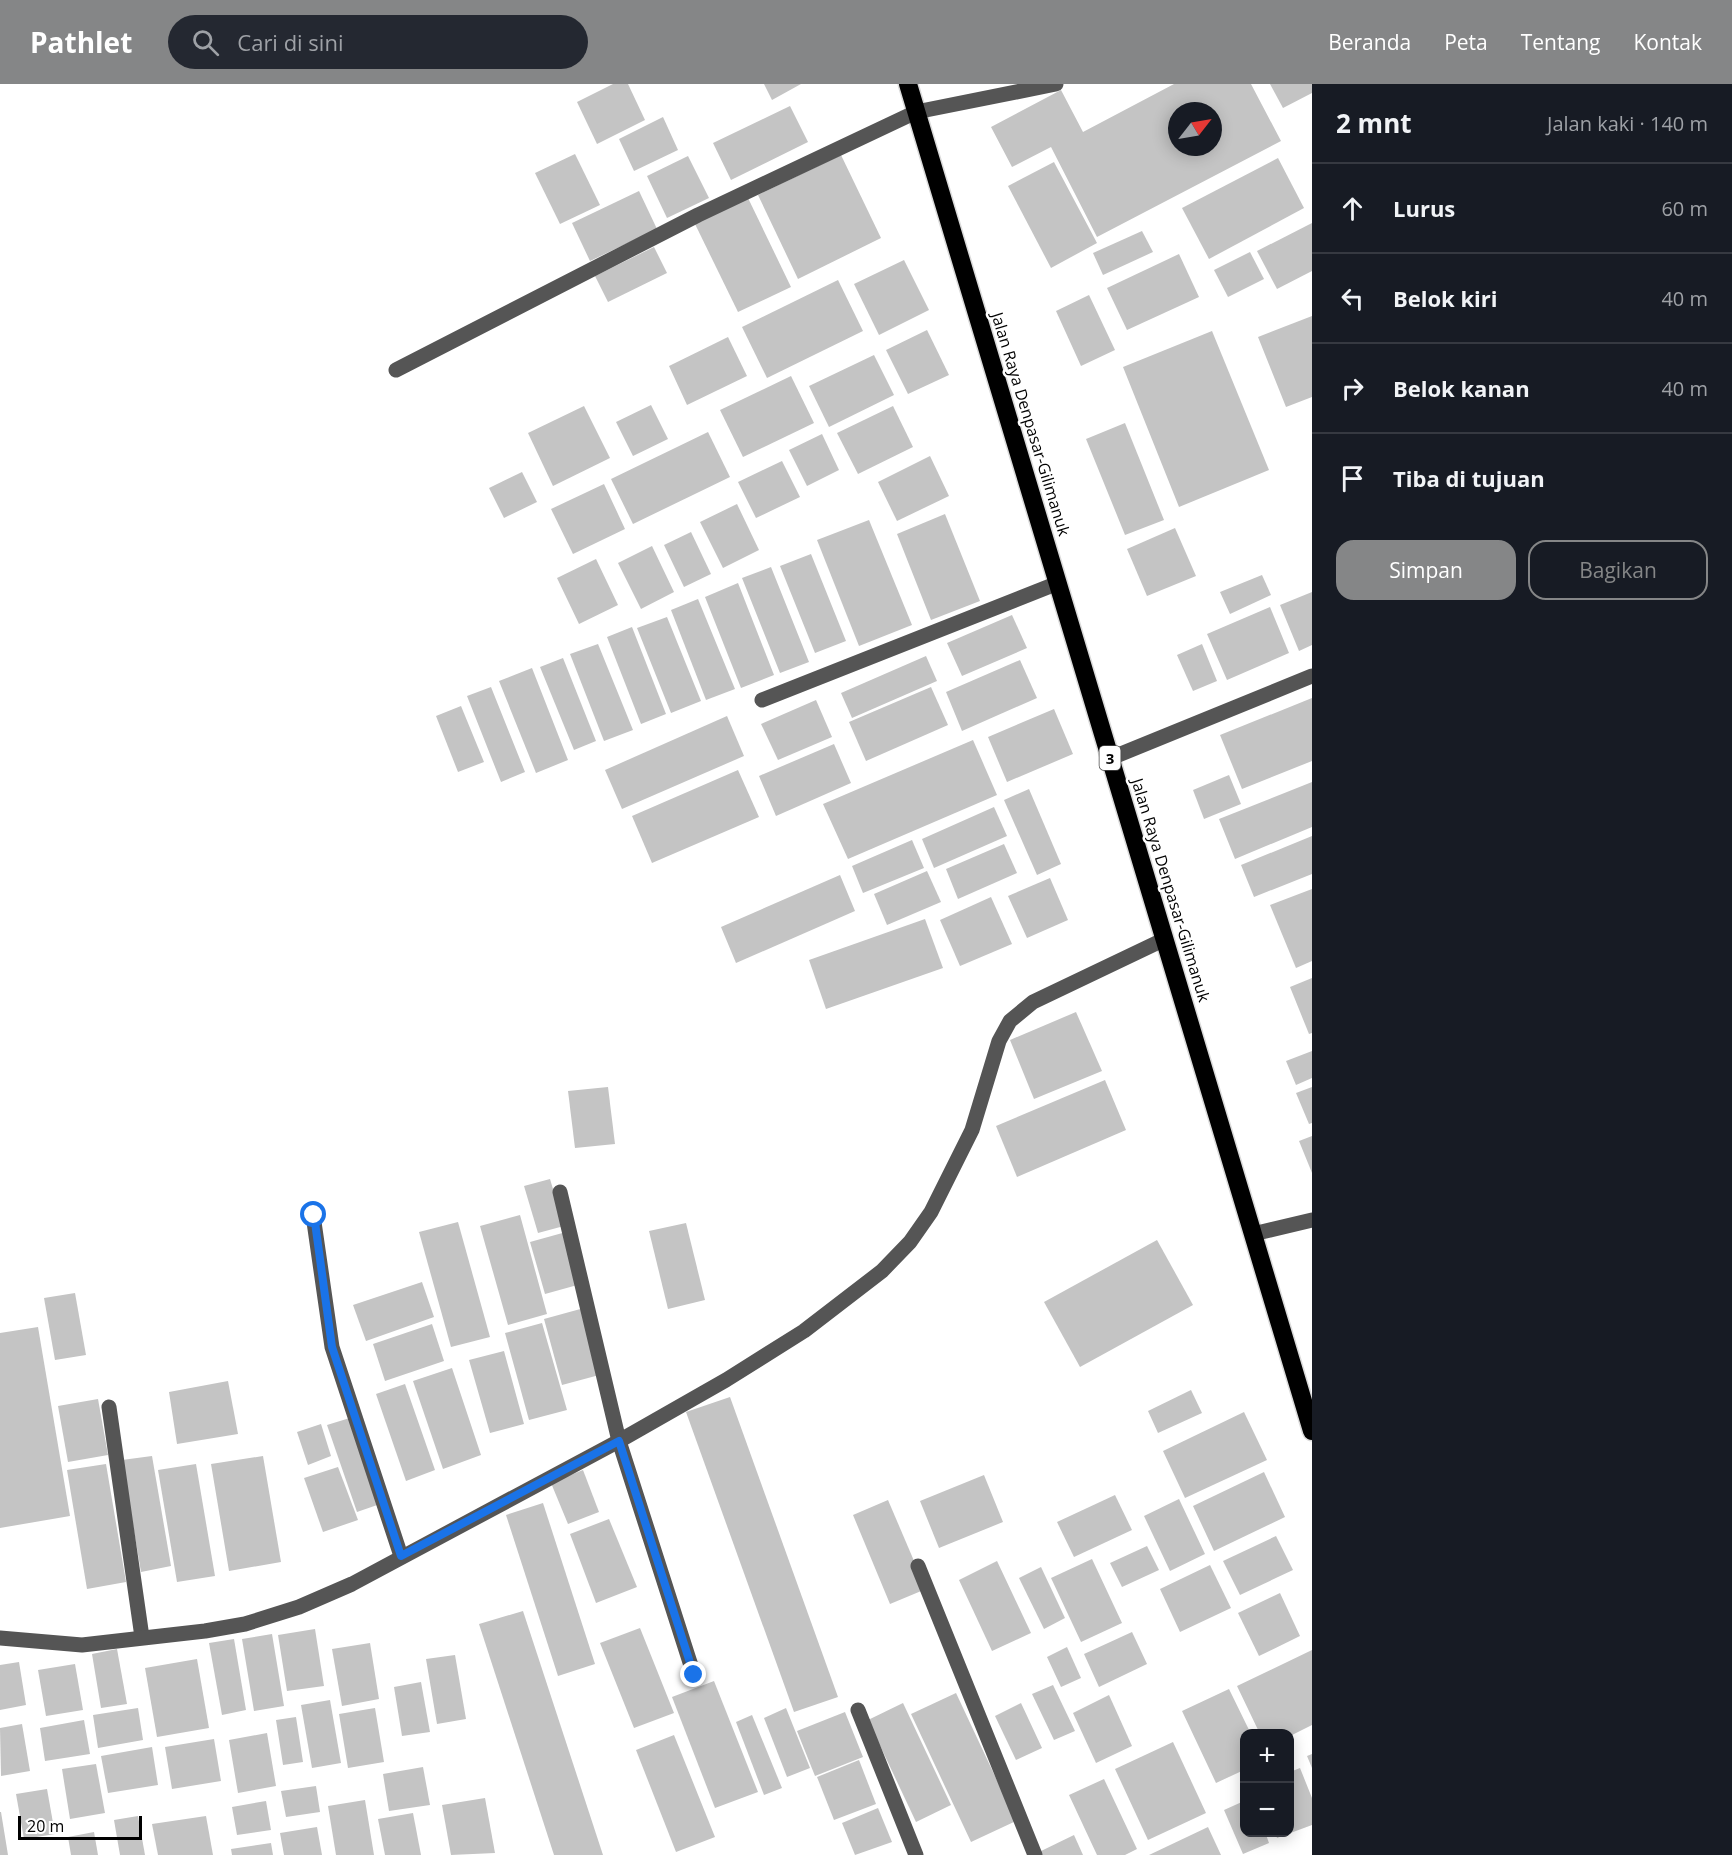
<!DOCTYPE html>
<html lang="id">
<meta charset="utf-8">
<style>
body{margin:0;font-family:"Open Sans",sans-serif;background:#242831;color:#f1f3f6}
.controls{position:absolute;right:18px;bottom:18px;display:grid;overflow:hidden;border-radius:12px;box-shadow:0 3px 15px #0003}
.controls button{width:54px;height:54px;display:grid;place-items:center;padding:0;border:0;border-bottom:2px solid #363941;background:#171b24;color:#f1f3f6;font:30px sans-serif}
.compass{position:absolute;left:1168px;top:18px;width:54px;height:54px;border-radius:50%;background:#171b24;box-shadow:0 3px 15px #0003;rotate:59deg}
.scale{position:absolute;left:18px;bottom:15px;width:124px;box-sizing:border-box;padding-left:6px;border:3px solid #000;border-top:0;font-size:16px;line-height:21px;white-space:nowrap;color:#000;-webkit-text-stroke:4px #fff;paint-order:stroke}
.stop{position:absolute;width:18px;height:18px;margin:-14px;border:4px solid #1a73e8;border-radius:50%;background:#fff}
.stop.end{background:#1a73e8;border-color:#fff;box-shadow:0 2px 6px #0008}
.list{margin:0;padding:0;list-style:none}
h2{display:flex;justify-content:space-between;align-items:center;height:78px;margin:0;padding:0 24px;font-size:26px}
h2 small{font-size:20px;font-weight:400;color:#9ea1a6}
.list li{display:grid;grid-template-columns:39px 1fr auto;gap:18px;align-items:center;box-sizing:border-box;height:90px;padding:0 24px;border-top:2px solid #363941}
.list b{display:block;font-size:22px;white-space:nowrap}
.list em{font-size:20px;font-style:normal;color:#9ea1a6}
.actions{display:flex;gap:12px;padding:18px 24px}
.actions a{flex:1;padding:14px 0;border:2px solid #858687;border-radius:18px;text-align:center;font-size:21px;color:#858687}
.actions .main{background:#858687;color:#fff}
.icon{flex:none;width:33px;height:33px;fill:none;stroke:currentColor;stroke-width:2;stroke-linecap:round;stroke-linejoin:round}
.map{position:relative;flex:none;width:1312px;height:1771px;overflow:hidden}
header{display:flex;align-items:center;gap:36px;box-sizing:border-box;height:84px;padding:0 30px;background:#858687;color:#fff}
header strong{font-size:28px}
nav{display:flex;gap:33px;margin-inline-start:auto;font-size:21px}
.search{width:420px;height:54px;background:#242831;display:flex;align-items:center;gap:15px;box-sizing:border-box;padding:0 21px;border-radius:33px;color:#9ea1a6;font-size:22px}
main{display:flex}
aside{flex:1;background:#171b24}
.map>svg:first-child{display:block}
</style>
<header>
<strong>Pathlet</strong>
<div class="search"><svg class="icon" aria-label="search" viewBox="0 0 24 24"><circle cx="10" cy="10" r="6"/><path d="M15 15l6 6"/></svg>Cari di sini</div>
<nav><a>Beranda</a><a>Peta</a><a>Tentang</a><a>Kontak</a></nav>
</header>
<main>
<div class="map">
<svg width="1312" height="1771" viewBox="0 0 1312 1771">
<rect width="100%" height="100%" fill="#fff"/>
<g fill="#c4c4c4" fill-rule="evenodd">
<path d="M613 0H628L645 36 597 60 577 18Z"/>
<path d="M764 0H801L772 16Z"/>
<path d="M1174 0H1251L1281 57 1097 153 1051 63 1012 83 991 43 1061 6 1083 48ZM1177 27H1213V63H1177Z"/>
<path d="M1270 0H1312V9L1283 24Z"/>
<path d="M790 22 808 58 731 96 713 59Z"/>
<path d="M663 33 678 66 634 87 619 55Z"/>
<path d="M575 70 600 121 560 140 535 89Z"/>
<path d="M841 71 881 154 798 195 758 111Z"/>
<path d="M688 72 709 114 667 134 647 92Z"/>
<path d="M1278 74 1304 124 1209 175 1182 124Z"/>
<path d="M1054 78 1097 159 1051 184 1008 102Z"/>
<path d="M639 107 657 145 590 177 572 139Z"/>
<path d="M748 114 791 203 738 228 695 140Z"/>
<path d="M1312 139V187L1277 205 1257 167Z"/>
<path d="M1142 147 1153 168 1103 191 1093 169Z"/>
<path d="M654 163 667 189 608 218 595 192Z"/>
<path d="M1250 168 1264 195 1228 213 1214 186Z"/>
<path d="M1179 170 1199 213 1127 246 1107 204Z"/>
<path d="M904 176 929 226 879 251 854 200Z"/>
<path d="M838 196 863 247 767 294 742 243Z"/>
<path d="M1089 211 1115 266 1081 282 1056 227Z"/>
<path d="M1312 232V313L1286 323 1258 253Z"/>
<path d="M927 246 949 291 908 310 886 266Z"/>
<path d="M1212 247 1269 386 1179 423 1123 283Z"/>
<path d="M728 253 747 292 687 321 669 282Z"/>
<path d="M874 271 894 311 829 343 809 302Z"/>
<path d="M791 292 814 339 743 373 720 326Z"/>
<path d="M651 321 668 355 633 372 616 338Z"/>
<path d="M584 322 610 374 553 402 528 349Z"/>
<path d="M893 322 913 363 858 390 837 349Z"/>
<path d="M1125 339 1164 436 1125 451 1086 355Z"/>
<path d="M708 348 730 393 633 440 611 395Z"/>
<path d="M822 350 839 386 807 402 789 366Z"/>
<path d="M930 372 949 412 897 437 878 398Z"/>
<path d="M782 377 800 413 756 434 738 398Z"/>
<path d="M522 388 537 418 504 434 489 404Z"/>
<path d="M604 400 625 445 573 470 551 425Z"/>
<path d="M737 420 759 466 723 484 700 438Z"/>
<path d="M945 430 980 517 931 536 897 450Z"/>
<path d="M869 436 912 541 859 562 817 456Z"/>
<path d="M1175 444 1196 492 1147 512 1127 465Z"/>
<path d="M691 448 711 490 684 503 664 461Z"/>
<path d="M652 462 674 508 641 525 618 479Z"/>
<path d="M811 470 846 557 815 569 780 482Z"/>
<path d="M596 475 618 521 579 540 557 494Z"/>
<path d="M771 483 809 578 780 589 742 494Z"/>
<path d="M1262 491 1271 511 1230 530 1220 508Z"/>
<path d="M738 499 774 591 741 604 705 513Z"/>
<path d="M1312 508V561L1299 567 1280 521Z"/>
<path d="M698 515 735 605 706 616 671 526Z"/>
<path d="M1270 523 1289 569 1227 596 1207 550Z"/>
<path d="M1012 531 1027 564 962 592 947 559Z"/>
<path d="M667 533 701 617 671 629 637 544Z"/>
<path d="M632 543 666 630 641 640 607 553Z"/>
<path d="M598 560 633 646 604 657 570 570Z"/>
<path d="M1202 560 1217 597 1193 607 1177 571Z"/>
<path d="M926 572 937 597 852 634 841 609Z"/>
<path d="M563 574 596 657 574 666 540 583Z"/>
<path d="M1020 576 1037 614 962 647 946 608Z"/>
<path d="M532 584 568 676 536 689 499 597Z"/>
<path d="M491 603 525 688 501 698 467 612Z"/>
<path d="M931 603 948 641 866 677 849 638Z"/>
<path d="M1312 614V677L1242 705 1220 651Z"/>
<path d="M816 616 832 653 778 676 761 640Z"/>
<path d="M461 622 484 678 458 688 436 632Z"/>
<path d="M1054 625 1073 670 1007 698 988 653Z"/>
<path d="M727 632 744 672 622 725 605 686Z"/>
<path d="M973 656 997 711 848 775 823 720Z"/>
<path d="M834 660 851 699 776 732 759 692Z"/>
<path d="M738 686 759 733 652 779 632 732Z"/>
<path d="M1229 691 1241 720 1204 735 1193 706Z"/>
<path d="M1312 698V743L1235 775 1219 735Z"/>
<path d="M1029 705 1061 780 1037 791 1004 716Z"/>
<path d="M994 723 1007 752 934 784 922 755Z"/>
<path d="M1312 752V790L1254 813 1241 781Z"/>
<path d="M912 756 924 784 863 809 852 782Z"/>
<path d="M1004 760 1017 789 958 815 946 785Z"/>
<path d="M927 787 941 818 887 841 874 810Z"/>
<path d="M840 791 855 827 736 879 721 843Z"/>
<path d="M1050 794 1068 836 1027 854 1008 812Z"/>
<path d="M1312 805V877L1296 884 1270 821Z"/>
<path d="M991 813 1012 860 960 882 940 836Z"/>
<path d="M925 835 943 884 826 925 809 876Z"/>
<path d="M1312 894V949L1309 950 1290 903Z"/>
<path d="M1076 928 1102 987 1034 1015 1010 956Z"/>
<path d="M1312 967V994L1296 1001 1286 977Z"/>
<path d="M1105 996 1126 1046 1017 1093 996 1042Z"/>
<path d="M608 1003 615 1060 575 1064 568 1007Z"/>
<path d="M1312 1003V1039L1309 1040 1296 1009Z"/>
<path d="M1312 1052V1089L1299 1057Z"/>
<path d="M550 1095 564 1142 538 1149 524 1102Z"/>
<path d="M520 1131 547 1230 508 1241 480 1142Z"/>
<path d="M458 1138 490 1253 451 1263 419 1148Z"/>
<path d="M686 1139 705 1216 668 1225 649 1147Z"/>
<path d="M566 1148 581 1200 545 1210 530 1158Z"/>
<path d="M1157 1156 1193 1221 1080 1283 1044 1218Z"/>
<path d="M422 1198 434 1233 366 1257 353 1221Z"/>
<path d="M75 1209 86 1271 55 1276 44 1214Z"/>
<path d="M584 1224 603 1290 562 1301 544 1235Z"/>
<path d="M542 1239 567 1326 529 1336 505 1249Z"/>
<path d="M432 1240 444 1277 385 1297 373 1260Z"/>
<path d="M38 1243 70 1432 0 1444V1249Z"/>
<path d="M504 1267 524 1340 490 1349 469 1276Z"/>
<path d="M452 1284 481 1371 443 1385 413 1297Z"/>
<path d="M228 1297 238 1350 177 1360 169 1308Z"/>
<path d="M405 1300 435 1386 406 1397 376 1310Z"/>
<path d="M1191 1306 1202 1329 1158 1349 1148 1327Z"/>
<path d="M730 1313 838 1613 794 1628 686 1328Z"/>
<path d="M98 1315 108 1371 68 1378 58 1322Z"/>
<path d="M1244 1328 1267 1376 1185 1414 1163 1367Z"/>
<path d="M353 1333 383 1419 357 1428 327 1341Z"/>
<path d="M321 1340 331 1372 308 1381 297 1348Z"/>
<path d="M152 1372 171 1482 141 1488 122 1376Z"/>
<path d="M263 1372 281 1478 229 1487 211 1380Z"/>
<path d="M106 1380 126 1498 87 1505 67 1386Z"/>
<path d="M196 1380 215 1492 177 1498 158 1386Z"/>
<path d="M338 1383 358 1436 323 1448 304 1394Z"/>
<path d="M583 1386 599 1428 568 1440 551 1399Z"/>
<path d="M1264 1388 1285 1433 1214 1467 1193 1422Z"/>
<path d="M984 1391 1003 1438 939 1464 920 1417Z"/>
<path d="M1115 1411 1132 1446 1074 1473 1057 1438Z"/>
<path d="M1179 1415 1205 1470 1170 1487 1144 1432Z"/>
<path d="M888 1416 926 1505 890 1520 853 1431Z"/>
<path d="M543 1419 595 1580 558 1592 506 1431Z"/>
<path d="M609 1435 637 1503 596 1519 570 1450Z"/>
<path d="M1276 1452 1293 1486 1240 1511 1223 1477Z"/>
<path d="M1147 1462 1159 1486 1122 1503 1110 1479Z"/>
<path d="M1092 1475 1122 1539 1081 1558 1051 1494Z"/>
<path d="M997 1477 1031 1549 992 1567 959 1496Z"/>
<path d="M1210 1481 1231 1524 1180 1548 1160 1505Z"/>
<path d="M1041 1483 1065 1534 1044 1545 1019 1494Z"/>
<path d="M1280 1509 1300 1552 1259 1572 1238 1529Z"/>
<path d="M523 1527 603 1771H554L479 1540Z"/>
<path d="M640 1544 674 1629 634 1644 600 1559Z"/>
<path d="M315 1545 324 1602 287 1607 278 1551Z"/>
<path d="M1132 1548 1147 1580 1099 1603 1084 1570Z"/>
<path d="M272 1550 284 1622 254 1627 242 1555Z"/>
<path d="M234 1555 246 1626 222 1631 209 1559Z"/>
<path d="M370 1559 379 1615 342 1622 332 1565Z"/>
<path d="M1067 1563 1081 1594 1061 1603 1047 1573Z"/>
<path d="M117 1565 127 1620 101 1624 92 1570Z"/>
<path d="M1312 1566V1641L1290 1652V1650H1260L1237 1602Z"/>
<path d="M455 1571 466 1635 437 1640 426 1575Z"/>
<path d="M197 1575 209 1644 157 1653 145 1584Z"/>
<path d="M19 1578 26 1621 0 1626V1581Z"/>
<path d="M75 1580 83 1626 46 1632 38 1586Z"/>
<path d="M714 1597 758 1708 715 1724 672 1613Z"/>
<path d="M421 1598 430 1648 402 1652 394 1603Z"/>
<path d="M1053 1601 1075 1647 1054 1656 1032 1610Z"/>
<path d="M1229 1605 1251 1650H1244V1686L1216 1699 1182 1627Z"/>
<path d="M956 1609 1016 1737 971 1758 911 1630Z"/>
<path d="M1109 1611 1132 1662 1096 1679 1073 1629Z"/>
<path d="M330 1616 341 1679 312 1684 301 1621Z"/>
<path d="M903 1619 951 1721 916 1738 868 1636Z"/>
<path d="M1021 1619 1042 1664 1016 1676 995 1632Z"/>
<path d="M138 1624 143 1656 98 1664 93 1631Z"/>
<path d="M375 1624 384 1678 348 1684 339 1630Z"/>
<path d="M786 1624 810 1684 787 1693 764 1634Z"/>
<path d="M845 1628 863 1673 815 1692 797 1647Z"/>
<path d="M752 1631 782 1704 764 1711 736 1638Z"/>
<path d="M296 1633 303 1678 283 1681 276 1636Z"/>
<path d="M84 1636 90 1670 45 1677 40 1644Z"/>
<path d="M22 1640 30 1687 1 1692 0 1644Z"/>
<path d="M267 1649 276 1702 238 1709 229 1656Z"/>
<path d="M674 1651 715 1753 676 1768 636 1666Z"/>
<path d="M214 1655 221 1697 172 1705 165 1663Z"/>
<path d="M1173 1658 1206 1729 1148 1756 1115 1685Z"/>
<path d="M152 1663 158 1701 108 1709 101 1672Z"/>
<path d="M1312 1670V1684L1307 1672Z"/>
<path d="M859 1676 876 1720 834 1736 817 1693Z"/>
<path d="M96 1680 105 1729 70 1735 62 1685Z"/>
<path d="M423 1683 430 1721 389 1727 383 1690Z"/>
<path d="M1300 1684 1312 1714V1741L1277 1754 1275 1748H1290V1688Z"/>
<path d="M1104 1695 1137 1765 1125 1771H1097L1069 1711Z"/>
<path d="M316 1702 320 1728 286 1733 281 1707Z"/>
<path d="M47 1705 55 1750 24 1755 16 1710Z"/>
<path d="M485 1714 495 1769 451 1771 442 1721Z"/>
<path d="M365 1716 374 1771H336L328 1722Z"/>
<path d="M266 1717 271 1746 237 1751 232 1723Z"/>
<path d="M1244 1717V1748H1265L1269 1759 1243 1770 1224 1726Z"/>
<path d="M878 1724 892 1758 855 1771 842 1739Z"/>
<path d="M0 1728H1L8 1771H0Z"/>
<path d="M413 1729 421 1771H385L378 1735Z"/>
<path d="M138 1732 145 1771H120L114 1736Z"/>
<path d="M206 1732 213 1771H158L152 1740Z"/>
<path d="M317 1743 322 1771H284L280 1749Z"/>
<path d="M1208 1743 1221 1771H1149Z"/>
<path d="M94 1748 98 1771H71L68 1753Z"/>
<path d="M1074 1751 1083 1771H1040L1039 1768Z"/>
<path d="M271 1759 273 1771H232L231 1765Z"/>
</g>
<g fill="none" stroke-linecap="round" stroke-linejoin="round">
<defs>
<path id="highway" d="M908 0 1312 1347"/>
</defs>
<use href="#highway" stroke="#dbdbdb" stroke-width="21"/>
<g stroke="#555" stroke-width="15">
<path d="M396 286 698 131 916 28 1056 0"/>
<path d="M762 616 1058 499"/>
<path d="M1111 674 1312 592"/>
<path d="M560 1108 619 1357 694 1591"/>
<path d="M313 1131 332 1263 401 1472"/>
<path d="M1253 1150 1312 1136"/>
<path d="M109 1323 142 1553"/>
<path d="M918 1482 1035 1771"/>
<path d="M0 1554 82 1561 205 1547 245 1540 299 1523 352 1500 619 1357 726 1296 804 1247 882 1187 910 1158 931 1128 972 1046 999 957 1010 937 1033 918 1165 855"/>
<path d="M858 1626 916 1771"/>
</g>
<use href="#highway" stroke="#000" stroke-width="18"/>
</g>
<g fill="none" stroke-linecap="round" stroke-linejoin="round">
<path stroke="#1a73e8" stroke-width="8" d="M314 1131 332 1263 401 1472 619 1357 694 1591"/>
</g>
<g text-anchor="middle" dominant-baseline="central" stroke-width="5" stroke-linejoin="round" paint-order="stroke">
<rect fill="#fff" stroke="#4c4c4c" stroke-width="1.5" x="1099.5" y="662" width="21" height="24" rx="4.5"/>
<g font-size="15" font-weight="bold" fill="#000">
<text x="1110" y="674">3</text>
</g>
<g font-size="16" fill="#000" stroke="#fff">
<text transform="translate(1031 340) rotate(73)">Jalan Raya Denpasar-Gilimanuk</text>
<text transform="translate(1171 806) rotate(73)">Jalan Raya Denpasar-Gilimanuk</text>
</g>
</g>
</svg>
<div class="controls">
<button>+</button>
<button>−</button>
</div>
<svg class="compass" viewBox="-18 -18 36 36"><path d="M0-13l5 13h-10z" fill="#e53935"/><path d="M0 13l5-13h-10z" fill="#9ea1a6"/></svg>
<div class="scale">20 m</div>
<div class="stop" style="left:314px;top:1131px"></div>
<div class="stop end" style="left:694px;top:1591px"></div>
</div>
<aside>
<h2>2 mnt<small>Jalan kaki · 140 m</small></h2>
<ul class="list">
<li><svg class="icon" aria-label="ahead" viewBox="0 0 24 24"><path d="M12 20V5M6 11l6-6 6 6"/></svg><div><b>Lurus</b></div><em>60 m</em></li>
<li><svg class="icon" aria-label="left" viewBox="0 0 24 24"><path d="M17 20v-9H6M10 6l-5 5 5 5"/></svg><div><b>Belok kiri</b></div><em>40 m</em></li>
<li><svg class="icon" aria-label="right" viewBox="0 0 24 24"><path d="M7 20v-9h11M14 6l5 5-5 5"/></svg><div><b>Belok kanan</b></div><em>40 m</em></li>
<li><svg class="icon" aria-label="arrive" viewBox="0 0 24 24"><path d="M6 21V4h12l-3 4 3 4H6"/></svg><div><b>Tiba di tujuan</b></div></li>
</ul>
<div class="actions"><a class="main">Simpan</a><a>Bagikan</a></div>
</aside>
</main>
